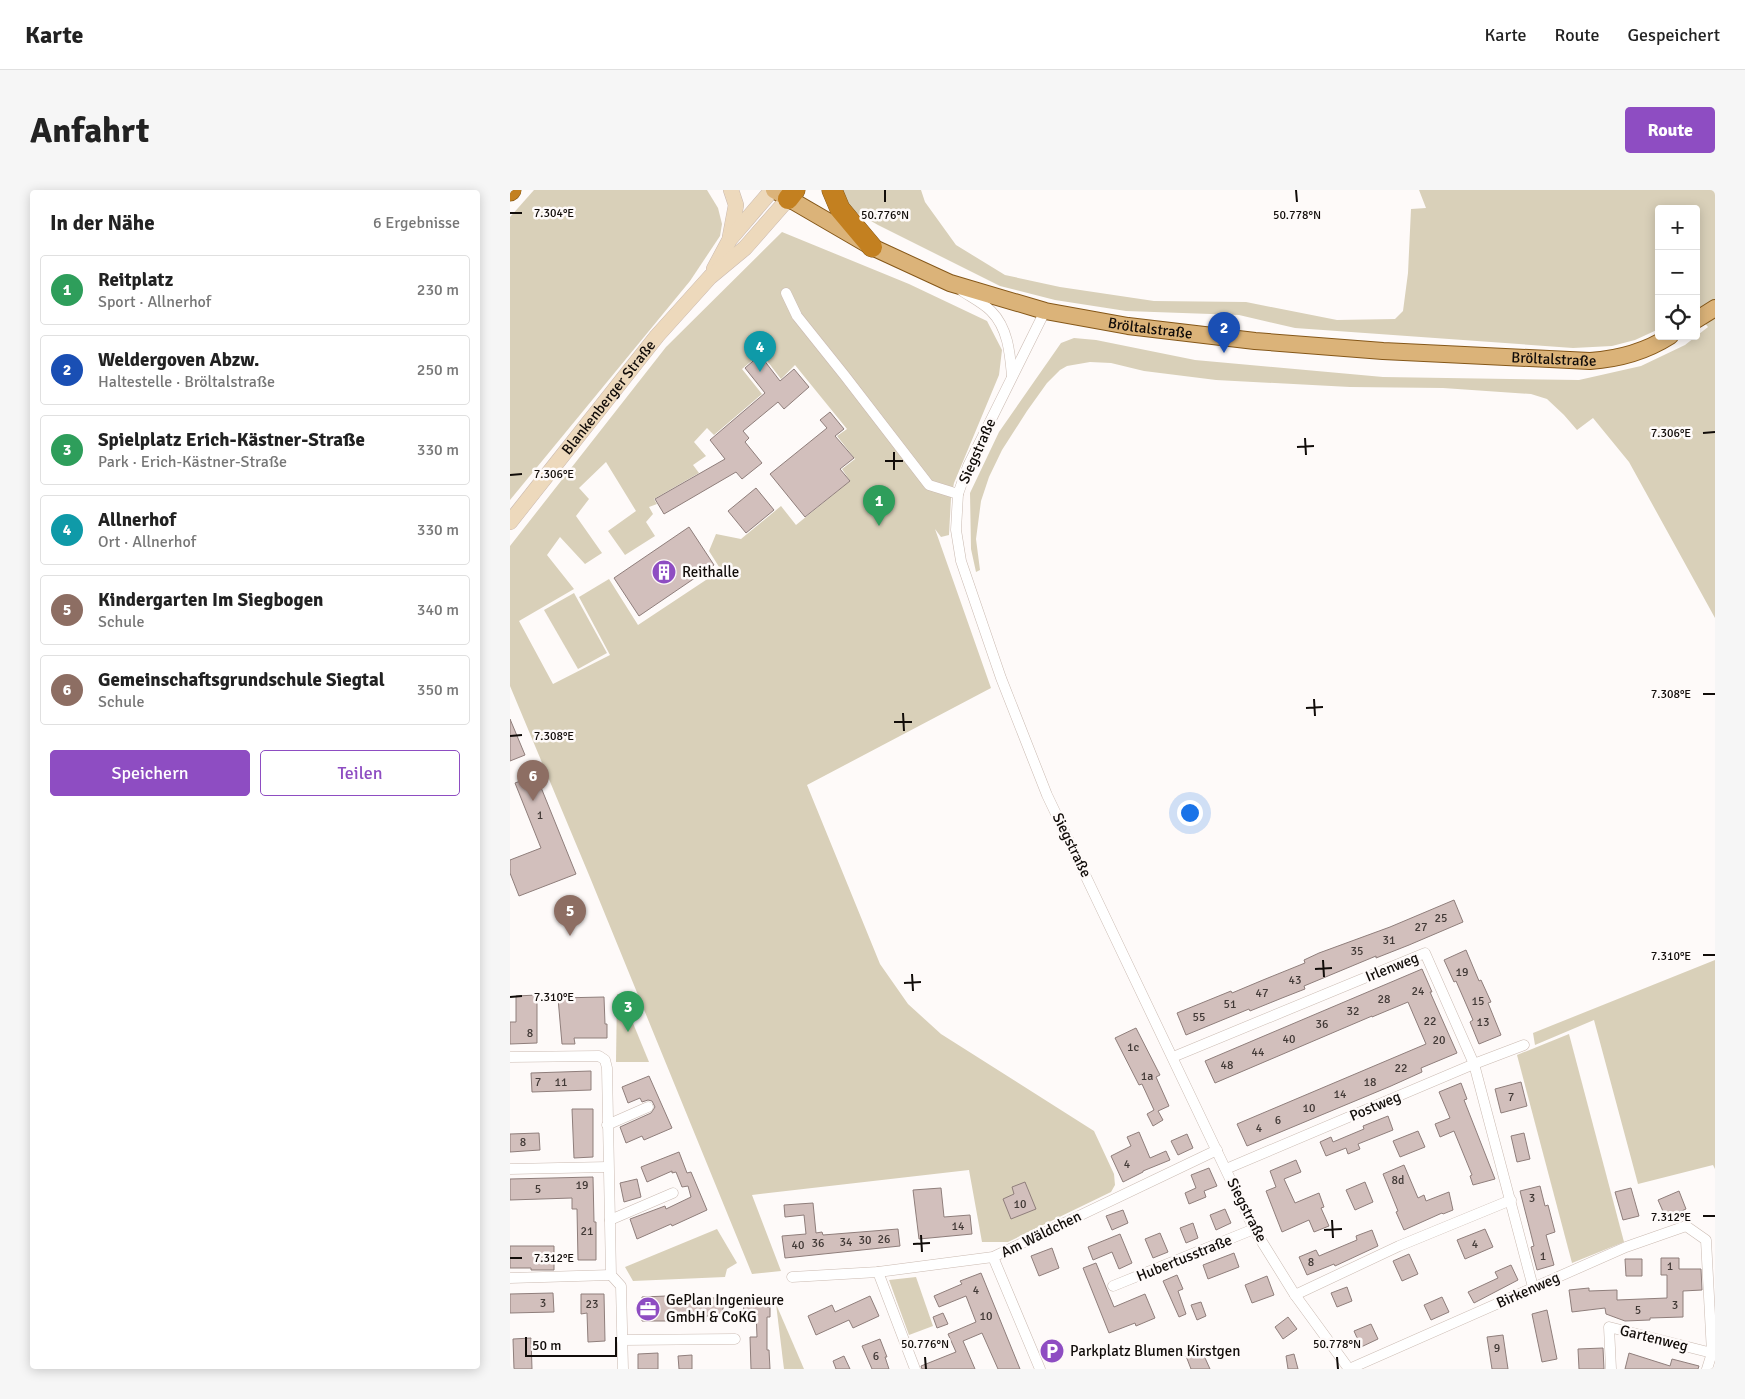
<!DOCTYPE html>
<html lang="de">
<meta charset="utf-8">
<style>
body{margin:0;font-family:Signika,sans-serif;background:#f6f6f6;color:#222}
.controls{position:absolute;right:15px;top:15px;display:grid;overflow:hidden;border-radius:5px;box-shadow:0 2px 12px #0003}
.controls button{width:45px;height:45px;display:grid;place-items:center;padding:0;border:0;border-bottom:1px solid #e0e0e0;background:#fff;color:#222;font:25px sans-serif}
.scale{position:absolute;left:15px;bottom:12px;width:92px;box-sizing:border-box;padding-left:5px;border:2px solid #110c09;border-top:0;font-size:14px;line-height:18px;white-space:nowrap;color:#110c09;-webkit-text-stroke:4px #fefaf9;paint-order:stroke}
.you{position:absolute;left:679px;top:622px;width:18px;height:18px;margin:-12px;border:4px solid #fff;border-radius:50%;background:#1a73e8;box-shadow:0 0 0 8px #1a73e833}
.badge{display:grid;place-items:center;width:32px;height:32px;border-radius:50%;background:#8e4dc2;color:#fff;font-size:16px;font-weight:700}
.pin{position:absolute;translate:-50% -41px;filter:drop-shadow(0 1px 2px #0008)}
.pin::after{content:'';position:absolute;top:26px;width:18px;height:15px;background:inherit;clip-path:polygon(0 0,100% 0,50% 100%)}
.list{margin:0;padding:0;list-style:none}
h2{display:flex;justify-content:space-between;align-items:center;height:65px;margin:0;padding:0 20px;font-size:21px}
h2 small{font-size:16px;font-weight:400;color:#767676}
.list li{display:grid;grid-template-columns:32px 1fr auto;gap:15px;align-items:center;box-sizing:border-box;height:70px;margin:0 10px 10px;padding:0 10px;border:1px solid #e0e0e0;border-radius:5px}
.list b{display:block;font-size:19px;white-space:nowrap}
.list p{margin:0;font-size:16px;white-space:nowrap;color:#767676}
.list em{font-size:16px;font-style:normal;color:#767676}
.actions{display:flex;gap:10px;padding:15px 20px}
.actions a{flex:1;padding:11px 0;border:1px solid #8e4dc2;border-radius:5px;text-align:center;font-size:18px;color:#8e4dc2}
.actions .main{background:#8e4dc2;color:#fff}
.icon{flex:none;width:28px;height:28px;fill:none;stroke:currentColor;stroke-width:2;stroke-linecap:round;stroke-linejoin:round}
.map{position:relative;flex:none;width:1205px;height:1179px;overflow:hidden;border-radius:5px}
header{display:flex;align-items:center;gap:30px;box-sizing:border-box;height:70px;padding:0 25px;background:#fff;border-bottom:1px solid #e0e0e0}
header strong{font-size:24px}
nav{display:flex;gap:28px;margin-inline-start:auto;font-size:18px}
.intro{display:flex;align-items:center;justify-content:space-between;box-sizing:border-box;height:120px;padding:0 30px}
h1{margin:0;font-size:35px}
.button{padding:12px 22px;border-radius:5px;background:#8e4dc2;color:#fff;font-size:18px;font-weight:700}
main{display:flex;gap:30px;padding:0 30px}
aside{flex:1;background:#fff;border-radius:5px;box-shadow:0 2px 12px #0003}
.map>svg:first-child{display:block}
</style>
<header>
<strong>Karte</strong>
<nav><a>Karte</a><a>Route</a><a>Gespeichert</a></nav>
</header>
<div class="intro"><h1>Anfahrt</h1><a class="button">Route</a></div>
<main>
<aside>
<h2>In der Nähe<small>6 Ergebnisse</small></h2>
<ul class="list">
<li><span class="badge" style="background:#2e9e5b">1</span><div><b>Reitplatz</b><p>Sport · Allnerhof</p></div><em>230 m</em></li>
<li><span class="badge" style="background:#1a4fb4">2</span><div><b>Weldergoven Abzw.</b><p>Haltestelle · Bröltalstraße</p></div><em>250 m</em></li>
<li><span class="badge" style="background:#2e9e5b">3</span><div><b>Spielplatz Erich-Kästner-Straße</b><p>Park · Erich-Kästner-Straße</p></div><em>330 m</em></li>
<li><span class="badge" style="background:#0f9aa8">4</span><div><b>Allnerhof</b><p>Ort · Allnerhof</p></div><em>330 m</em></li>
<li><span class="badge" style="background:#8d6e63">5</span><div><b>Kindergarten Im Siegbogen</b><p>Schule</p></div><em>340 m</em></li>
<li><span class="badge" style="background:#8d6e63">6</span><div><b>Gemeinschaftsgrundschule Siegtal</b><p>Schule</p></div><em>350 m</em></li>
</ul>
<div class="actions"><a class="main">Speichern</a><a>Teilen</a></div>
</aside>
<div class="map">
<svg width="1205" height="1179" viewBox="0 0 1205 1179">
<rect width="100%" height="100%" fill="#fefaf9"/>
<g fill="#d9d0b9" fill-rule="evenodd">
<path d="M24 0H197L208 18 212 34 210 46 180 91 0 310V27Z"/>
<path d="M329 0H411L415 12 446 55 495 85 550 97 644 111 736 112 827 130 885 129 893 121 898 83 901 19 916 18 909 0H1205V428L1119 272 1083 228 1067 240 1054 225 1037 209 1021 204 933 198 840 197 706 190 634 181 601 173 580 172 557 176 550 180 537 193 517 221 492 260 479 287 471 311 466 349 470 380 466 382 461 359 460 303 489 242 551 153 564 148 586 150 685 170 873 187 1069 190 1131 176 1175 155 1198 137 1186 123V19H1149V139L1125 150 1102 156 1063 158 785 138 729 125 616 121 545 110 490 96 368 35 340 19Z"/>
<path d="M272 42 399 94 477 131 492 160 489 185 444 293 441 308 439 345 431 347 425 339 481 498 297 595 370 774 398 814 431 844 584 941 604 984 605 995 601 1002 498 1052H472L459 980 242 1005 271 1081 242 1084 79 685 0 496V356L156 157ZM251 163 271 189 285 175 337 239 327 246 345 269 332 279 340 291 286 335 271 316 231 349 206 344 199 361 211 380 128 435 99 389 69 407 100 465 43 494 9 431 64 399 37 365 50 347 75 374 92 363 66 326 79 309 69 298 96 272 126 321 98 341 115 365 145 346 136 332 143 324 139 317 147 314 144 309 189 283 183 275 196 266 184 252 197 238 204 245 252 204 232 179Z"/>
<path d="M64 403 97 463 68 479 34 420Z"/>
<path d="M1205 770V979L1203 975 1128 994 1084 830 1025 855 1023 843Z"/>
<path d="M107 804H111L139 872H106Z"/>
<path d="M1059 844 1114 1052 1062 1073 1007 865Z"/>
<path d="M207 1039 227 1073 217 1079 215 1087 123 1091 115 1077Z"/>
<path d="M406 1087 423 1136 399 1145 379 1090Z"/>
<path d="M266 1114 294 1179H274Z"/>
</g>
<g fill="#d2bfbc" stroke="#8f7e7b">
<path d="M250 165 270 191 284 179 299 197 274 219 268 212 233 241 239 248 235 252 252 273 232 289 226 282 154 324 145 309 215 269 200 250 255 203 235 178Z"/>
<path d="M320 222 334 239 325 246 344 268 330 279 340 291 295 327 260 284 317 238 310 230Z"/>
<path d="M246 298 264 320 236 343 218 321Z"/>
<path d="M179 337 204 375 129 426 104 388Z"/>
<path d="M0 529 15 565 0 571Z"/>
<path d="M26 585 66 684 9 706 0 683V670L31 658 5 593Z"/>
<path d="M944 710 953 732 899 755 866 768V766L794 796 795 799 772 808 740 821 739 819 676 845 667 823 721 801 722 803 753 790 795 773 794 770 809 763 880 737Z"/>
<path d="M956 760 969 791 971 790 981 812 978 813 991 845 969 854 960 832 963 830 946 791 944 792 934 770Z"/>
<path d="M912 779 922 802H920L947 863 911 878 912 882 881 896 737 956 727 934 916 854 898 812 862 827V826L705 893 695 871Z"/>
<path d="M27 805V853L0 854V832H6V806Z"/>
<path d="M94 807 95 834H97V848H64L65 854H52L48 808Z"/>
<path d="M626 838 650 885 646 887 659 916 648 921 653 930 643 936 637 924 644 920 632 894 629 895 605 848Z"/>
<path d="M81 881V900L22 902 21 883Z"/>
<path d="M139 886 162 938 134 950 132 946 116 953 110 937 141 923 145 917 142 911 138 910 132 912 130 908 118 913 112 897Z"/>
<path d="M1011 892 1017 916 991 923 985 899Z"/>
<path d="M951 893 957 909 954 910 985 989 963 995 960 986 962 985 944 941 930 947 925 934 940 928 929 902Z"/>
<path d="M62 919H83V967L64 968Z"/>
<path d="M878 926 883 940 848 954 850 959 838 964 836 958 816 966 810 952 821 947 823 952 854 939 853 936Z"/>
<path d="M908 941 915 957 890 967 883 951Z"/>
<path d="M629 942 640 968 656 961 660 970 633 981V982L613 992 601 966 621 956 617 947Z"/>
<path d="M29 943 30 960 0 962V944Z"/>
<path d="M1014 943 1020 969 1007 972 1001 946Z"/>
<path d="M677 944 683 958 668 965 661 951Z"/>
<path d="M169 962 177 983 181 982 197 1020 162 1036 161 1034 127 1049 120 1029 155 1016 156 1019 181 1007 178 996 172 997 166 982 162 983V981L137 992 131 977Z"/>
<path d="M786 970 791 982 774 989 785 1013 809 1003 814 1017 811 1018 819 1036 804 1042 799 1030 772 1042 756 1001 766 997 760 981Z"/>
<path d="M894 975 908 1008 914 1005 916 1011 939 1002 943 1020 933 1024 932 1023 894 1040 886 1022 888 1021 873 984Z"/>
<path d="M699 978 707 996 694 1001 696 1007 679 1014 675 1003 686 998 681 985Z"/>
<path d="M83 987 84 1032H86V1070H68L67 1019H62V1008L0 1010V989Z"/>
<path d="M127 989 131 1007 114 1012 110 993Z"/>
<path d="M515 992 526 1019 501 1029 493 1009 504 1004 502 997Z"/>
<path d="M855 992 863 1012 845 1020 836 1000Z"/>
<path d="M1030 996 1035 1016 1038 1015 1045 1042 1036 1045 1044 1075 1027 1080 1021 1057 1024 1056 1010 1001Z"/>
<path d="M431 998 434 1027 460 1025 462 1044 409 1049 403 1000Z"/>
<path d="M1121 998 1129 1026 1113 1030 1105 1002Z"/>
<path d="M1169 1001 1176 1019 1156 1028 1148 1010Z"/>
<path d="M303 1013 306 1043 312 1042 313 1045 388 1039 390 1056 275 1068 272 1046 296 1044 294 1025 275 1027 274 1015Z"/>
<path d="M715 1019 721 1033 706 1040 700 1025Z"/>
<path d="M613 1020 618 1033 602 1040 596 1026Z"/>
<path d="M683 1033 688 1048 676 1053 670 1038Z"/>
<path d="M975 1039 983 1057 955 1069 947 1050Z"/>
<path d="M862 1040 868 1056 825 1076 824 1074 797 1085 789 1067 806 1060 809 1066 847 1050 846 1046Z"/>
<path d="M650 1043 658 1062 643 1068 635 1049Z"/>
<path d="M610 1044 622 1073 609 1079 602 1062 583 1070 578 1057Z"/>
<path d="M0 1056H44V1080H21V1078H0Z"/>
<path d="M542 1058 549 1078 529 1086 521 1066Z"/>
<path d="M724 1063 729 1077 698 1089 693 1075Z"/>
<path d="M899 1064 908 1084 892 1091 883 1071Z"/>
<path d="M1151 1068H1169V1079H1191L1192 1100 1173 1101V1127L1140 1128V1130L1115 1131 1096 1124 1095 1118 1062 1122 1059 1100 1079 1098V1101L1107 1100V1110L1157 1108V1085H1151Z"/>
<path d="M1115 1069H1132V1086H1116Z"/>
<path d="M586 1073 604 1117 635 1104 645 1128 626 1136 625 1133 599 1143 573 1078Z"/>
<path d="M1001 1075 1008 1090 964 1113 958 1102 988 1088 985 1082Z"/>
<path d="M471 1083 510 1179H488L472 1143 453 1151 465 1179H412L411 1176 446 1162 438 1144 466 1132 456 1106 429 1117 424 1106 452 1094 450 1091Z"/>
<path d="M667 1085 673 1099 668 1101 676 1124 669 1127 653 1091Z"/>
<path d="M757 1086 764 1105 742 1113 735 1095Z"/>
<path d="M837 1097 842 1111 827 1117 821 1103Z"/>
<path d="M43 1103 44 1122 0 1123V1104Z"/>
<path d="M71 1104H94L95 1151 78 1152 77 1123 71 1124Z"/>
<path d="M157 1106V1108H213V1126H196V1131H132V1107Z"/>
<path d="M360 1106 369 1126 343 1138 339 1130 306 1145 298 1126 322 1115 325 1122Z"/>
<path d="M257 1107V1117H260V1127H257V1160H259L260 1179H241L240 1147H247L246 1122H234L233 1108Z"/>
<path d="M932 1107 939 1122 921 1130 914 1115Z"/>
<path d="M691 1112 696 1126 687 1130 681 1115Z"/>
<path d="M1037 1120 1047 1169 1032 1172 1022 1124Z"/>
<path d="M433 1123 438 1134 427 1138 423 1127Z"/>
<path d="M778 1127 787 1139 773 1149 765 1137Z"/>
<path d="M861 1134 868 1149 851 1157 844 1141Z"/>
<path d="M993 1145 998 1179H982L977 1147Z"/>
<path d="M21 1148 22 1179H4L3 1149Z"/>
<path d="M370 1149 377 1167H375L379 1179H362L352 1156Z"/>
<path d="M1093 1158 1094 1179H1069L1068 1159Z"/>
<path d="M691 1159 700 1179H681L676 1166Z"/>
<path d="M148 1163V1179H128V1164Z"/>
<path d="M1119 1163 1160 1176 1162 1169 1189 1176 1188 1179H1115Z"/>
<path d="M784 1164 788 1179H778L776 1166Z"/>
<path d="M182 1165V1179H169L168 1166Z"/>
<path d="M334 1166 340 1179H326L323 1171Z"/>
</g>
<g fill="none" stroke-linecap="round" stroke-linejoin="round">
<defs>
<g id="street">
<path d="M452 101C461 107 473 113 481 121 498 138 500 163 502 186"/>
<path d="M276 103 287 126 335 186 419 295 448 304"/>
<path d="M535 121 458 276 448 304 446 340 451 371 491 488 537 605 744 1039 785 1105 839 1179"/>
<path d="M0 867 89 866 95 870 97 878 101 1085 111 1096 113 1179"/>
<path d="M663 867 915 763 964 874 1023 1097"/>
<path d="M97 935 138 917"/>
<path d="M0 979 98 977"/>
<path d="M716 979 964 874 1014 855"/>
<path d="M100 1030 163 1003"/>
<path d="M483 1067 530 1179"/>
<path d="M368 1082 405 1179"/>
<path d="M282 1087 368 1082 483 1067 707 960"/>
<path d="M0 1088 101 1085"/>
<path d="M603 1096 744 1039"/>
<path d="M785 1105 889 1056 1001 1010"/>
<path d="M112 1150 225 1149"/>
<path d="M839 1179 1116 1057 1176 1036 1196 1050 1202 1163 1197 1179"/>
<path d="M1101 1179 1099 1137 1202 1163"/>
</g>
<g id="secondary">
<path d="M220 47 226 15 221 0"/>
<path d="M204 79 220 49 262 0"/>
<path id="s1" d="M0 332 147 146 200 87 235 58 278 9"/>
</g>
<g id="primary">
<path id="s2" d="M264 0 362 57 440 93 535 121 618 136 745 151 873 161 1080 171C1109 169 1135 162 1160 146"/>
<path d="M1186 130 1205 118"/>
</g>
<g id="highway">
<path d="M322 0 330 19 362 57"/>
<path d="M0 1 1 0"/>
<path d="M278 9 285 0"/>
</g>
</defs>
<use href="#street" stroke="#cabab1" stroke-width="11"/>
<use href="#secondary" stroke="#cabab1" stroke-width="16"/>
<use href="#primary" stroke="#855718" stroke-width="18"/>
<use href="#highway" stroke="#855718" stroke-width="21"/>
<use href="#street" stroke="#fff" stroke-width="10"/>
<use href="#secondary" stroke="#edd9bc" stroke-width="15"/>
<use href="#primary" stroke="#dbb379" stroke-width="16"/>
<use href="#highway" stroke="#c38020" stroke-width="20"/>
</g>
<path fill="none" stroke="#110c09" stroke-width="2" d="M375 0V12M786 0 787 12M0 23H12M1193 243 1205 242M795 248 796 265M787 257 804 256M384 262V280M375 271H393M0 285 12 284M1193 504H1205M804 509 805 526M796 518 813 517M393 523 394 541M384 532H402M0 546 12 545M1193 765H1205M813 770 814 787M805 779 822 778M402 784 403 801M394 793 411 792M0 807 12 806M1193 1026H1205M822 1030 823 1048M814 1040 832 1039M411 1045 412 1062M403 1054 420 1053M0 1068H12M415 1167 416 1179M827 1167 828 1179"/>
<defs>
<symbol id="building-disc" viewBox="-11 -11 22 22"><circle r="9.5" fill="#8e4dc2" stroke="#fefaf9"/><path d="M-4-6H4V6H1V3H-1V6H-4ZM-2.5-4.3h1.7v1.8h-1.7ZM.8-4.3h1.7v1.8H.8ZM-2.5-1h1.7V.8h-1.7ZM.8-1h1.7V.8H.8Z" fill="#fff"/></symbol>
<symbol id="office-disc" viewBox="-11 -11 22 22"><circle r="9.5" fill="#8e4dc2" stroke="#fefaf9"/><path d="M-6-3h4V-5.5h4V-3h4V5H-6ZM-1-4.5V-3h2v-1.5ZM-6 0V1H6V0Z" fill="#fff"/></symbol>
<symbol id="parking-disc" viewBox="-11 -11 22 22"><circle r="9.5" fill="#8e4dc2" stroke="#fefaf9"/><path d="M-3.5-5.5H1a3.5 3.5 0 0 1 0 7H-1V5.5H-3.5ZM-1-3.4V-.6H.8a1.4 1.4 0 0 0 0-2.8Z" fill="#fff"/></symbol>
</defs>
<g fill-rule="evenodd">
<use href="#building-disc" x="140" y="368" width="28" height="28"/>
<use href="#office-disc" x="124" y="1105" width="28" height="28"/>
<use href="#parking-disc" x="528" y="1147" width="28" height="28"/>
</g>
<g text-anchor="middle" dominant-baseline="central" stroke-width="5" stroke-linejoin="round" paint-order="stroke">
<g font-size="12" fill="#413936">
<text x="30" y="625">1</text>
<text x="931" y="728">25</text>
<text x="911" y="737">27</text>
<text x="879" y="750">31</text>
<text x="847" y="761">35</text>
<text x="952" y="782">19</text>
<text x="785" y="790">43</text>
<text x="908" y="801">24</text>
<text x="752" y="803">47</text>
<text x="874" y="809">28</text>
<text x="968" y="811">15</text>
<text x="720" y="814">51</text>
<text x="843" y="821">32</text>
<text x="689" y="827">55</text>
<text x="920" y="831">22</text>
<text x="973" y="832">13</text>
<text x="812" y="834">36</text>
<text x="20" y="843">8</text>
<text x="779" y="849">40</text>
<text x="929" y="850">20</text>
<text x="623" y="857">1c</text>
<text x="748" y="862">44</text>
<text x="717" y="875">48</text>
<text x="891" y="878">22</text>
<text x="637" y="886">1a</text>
<text x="28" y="892">7</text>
<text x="51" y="892">11</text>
<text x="860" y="892">18</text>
<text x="830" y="904">14</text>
<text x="1001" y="907">7</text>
<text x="799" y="918">10</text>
<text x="768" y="930">6</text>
<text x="749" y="938">4</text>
<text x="13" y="952">8</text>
<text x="617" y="974">4</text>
<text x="888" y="990">8d</text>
<text x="72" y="995">19</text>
<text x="28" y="999">5</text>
<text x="1022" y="1008">3</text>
<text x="510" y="1014">10</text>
<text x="448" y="1036">14</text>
<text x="77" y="1041">21</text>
<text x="374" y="1049">26</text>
<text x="355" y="1050">30</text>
<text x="336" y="1052">34</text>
<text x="308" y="1053">36</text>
<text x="965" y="1054">4</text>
<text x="288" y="1055">40</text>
<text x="1033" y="1066">1</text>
<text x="801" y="1072">8</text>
<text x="1160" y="1076">1</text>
<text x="466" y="1100">4</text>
<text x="33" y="1113">3</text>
<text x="82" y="1114">23</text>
<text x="1165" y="1115">3</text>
<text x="1128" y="1120">5</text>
<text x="476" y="1126">10</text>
<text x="987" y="1158">9</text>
<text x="366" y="1166">6</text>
</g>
<g font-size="15" fill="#110c09" stroke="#fefaf9">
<text stroke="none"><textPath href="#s2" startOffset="405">Bröltalstraße</textPath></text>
<text stroke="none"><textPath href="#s2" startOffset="810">Bröltalstraße</textPath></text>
<text stroke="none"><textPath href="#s1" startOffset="159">Blankenberger Straße</textPath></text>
<text transform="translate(467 261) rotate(-66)">Siegstraße</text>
<text transform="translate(562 655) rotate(64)">Siegstraße</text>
<text transform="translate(882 777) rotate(-22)">Irlenweg</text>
<text transform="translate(865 916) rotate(-23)">Postweg</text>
<text transform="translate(737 1020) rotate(63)">Siegstraße</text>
<text transform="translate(531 1044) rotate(-26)">Am Wäldchen</text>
<text transform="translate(674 1068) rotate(-22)">Hubertusstraße</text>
<text transform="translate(1018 1100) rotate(-24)">Birkenweg</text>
<text transform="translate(1144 1148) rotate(14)">Gartenweg</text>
</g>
<g font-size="15" fill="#110c09" stroke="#fefaf9" text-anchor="start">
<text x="172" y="382">Reithalle</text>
<text x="156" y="1110">GePlan Ingenieure<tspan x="156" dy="17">GmbH &amp; CoKG</tspan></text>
<text x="560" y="1161">Parkplatz Blumen Kirstgen</text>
</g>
</g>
<g font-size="12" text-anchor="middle" fill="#110c09" stroke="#fefaf9" stroke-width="5" stroke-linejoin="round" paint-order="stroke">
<text x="44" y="27">7.304°E</text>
<text x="375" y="29">50.776°N</text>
<text x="787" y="29">50.778°N</text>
<text x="1161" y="247">7.306°E</text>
<text x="44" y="288">7.306°E</text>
<text x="1161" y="508">7.308°E</text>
<text x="44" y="550">7.308°E</text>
<text x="1161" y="770">7.310°E</text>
<text x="44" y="811">7.310°E</text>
<text x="1161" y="1031">7.312°E</text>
<text x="44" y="1072">7.312°E</text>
<text x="415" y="1158">50.776°N</text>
<text x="827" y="1158">50.778°N</text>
</g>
</svg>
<div class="controls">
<button>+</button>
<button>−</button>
<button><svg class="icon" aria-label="locate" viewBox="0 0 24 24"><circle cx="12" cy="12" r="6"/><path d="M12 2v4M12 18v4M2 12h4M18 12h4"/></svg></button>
</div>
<div class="scale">50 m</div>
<div class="you"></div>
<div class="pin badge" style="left:369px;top:336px;background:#2e9e5b">1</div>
<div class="pin badge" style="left:714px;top:163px;background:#1a4fb4">2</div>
<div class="pin badge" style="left:118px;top:842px;background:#2e9e5b">3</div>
<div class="pin badge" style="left:250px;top:182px;background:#0f9aa8">4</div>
<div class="pin badge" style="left:60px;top:746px;background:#8d6e63">5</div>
<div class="pin badge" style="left:23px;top:611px;background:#8d6e63">6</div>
</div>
</main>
